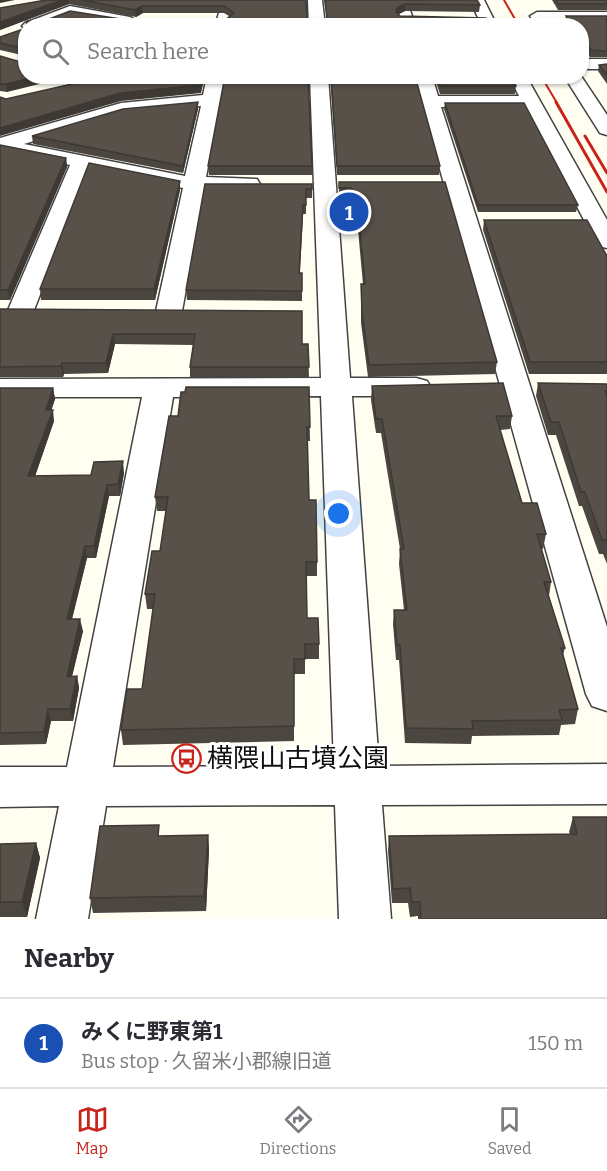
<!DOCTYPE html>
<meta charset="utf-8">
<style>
body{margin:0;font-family:Bitter,"Noto Sans JP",serif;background:#f7f7f7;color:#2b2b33}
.you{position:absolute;left:339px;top:514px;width:21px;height:21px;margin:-15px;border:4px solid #fff;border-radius:50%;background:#1a73e8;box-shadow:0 0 0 9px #1a73e833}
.badge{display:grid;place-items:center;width:39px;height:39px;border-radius:50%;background:#c9241c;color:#fff;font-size:20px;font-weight:700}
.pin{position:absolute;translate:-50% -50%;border:3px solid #fff;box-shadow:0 2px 6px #0006}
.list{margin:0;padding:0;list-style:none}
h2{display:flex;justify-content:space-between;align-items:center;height:78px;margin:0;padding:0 24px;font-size:26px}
h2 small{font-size:20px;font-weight:400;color:#7c7c81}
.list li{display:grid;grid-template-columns:39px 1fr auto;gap:18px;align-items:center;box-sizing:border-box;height:90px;padding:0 24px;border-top:2px solid #e1e1e2}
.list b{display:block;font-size:22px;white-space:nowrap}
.list p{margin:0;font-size:20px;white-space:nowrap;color:#7c7c81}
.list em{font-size:20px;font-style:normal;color:#7c7c81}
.icon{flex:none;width:33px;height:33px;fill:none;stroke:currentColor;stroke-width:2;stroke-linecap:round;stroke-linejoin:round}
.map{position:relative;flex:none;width:607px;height:919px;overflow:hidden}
.search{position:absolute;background:#fff;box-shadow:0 2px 4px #0004;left:18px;right:18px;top:18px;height:66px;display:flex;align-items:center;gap:15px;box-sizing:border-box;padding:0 21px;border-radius:24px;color:#7c7c81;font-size:22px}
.sheet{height:168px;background:#fff}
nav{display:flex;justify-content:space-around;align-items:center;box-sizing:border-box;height:84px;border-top:2px solid #e1e1e2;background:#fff;font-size:16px;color:#7c7c81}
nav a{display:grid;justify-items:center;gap:3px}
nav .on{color:#c9241c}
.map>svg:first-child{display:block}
</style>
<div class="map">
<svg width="607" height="919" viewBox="0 0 607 919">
<rect width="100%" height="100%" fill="#fffef1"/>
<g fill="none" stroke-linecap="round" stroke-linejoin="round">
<defs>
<g id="minor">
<path d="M223 0H237L231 26H215Z"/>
<path d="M308 0H322L325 26H309Z"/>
<path d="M393 0H407L415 26H400Z"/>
<path d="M470 0H484L497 26H482Z"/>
<path d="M70 6 130 17 138 22 135 25 125 26 71 15 45 26H26V29L22 26 25 23Z"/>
<path d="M537 12H607V20L532 19 530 16Z"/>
<rect x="582" y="59" width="25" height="10"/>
<path d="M72 76H100L103 80 100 84C92 86 77 83 72 76Z"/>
<path d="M207 76H225L206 177 257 179 260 184 257 189 204 191 182 311 179 317 169 319 159 317 156 311 183 188 89 169 34 310 31 316 21 318 11 316 8 310 70 165 0 151V138L121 103 203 95ZM201 106 185 176 24 144 123 114Z"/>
<path d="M310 76H328L350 378H416L427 381 431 387 427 393 416 396H352L379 766 607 764V804L382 805 391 919H339L335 805 106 806 88 919H36L59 806 0 807V767H67L142 397H0V379L321 378ZM321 396 334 766 113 767 173 397Z"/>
<path d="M414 76H432L438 96H519L509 76H526L607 220V248L598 246 595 241 525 107H441L607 627V711L592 706 586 694Z"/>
<path d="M564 76H581L607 115V135L600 133Z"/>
</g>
</defs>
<use href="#minor" stroke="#424242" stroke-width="3"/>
<use href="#minor" fill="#fff" fill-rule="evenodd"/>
<g stroke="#c9241c" stroke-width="2">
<path d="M504 0 519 26"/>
<path d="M541 76 557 103"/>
</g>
<g stroke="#c9241c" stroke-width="3">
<path d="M556 102 607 192"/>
<path d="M585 136 607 173"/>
</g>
</g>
<g fill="#4c4640">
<path d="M46 0H306L307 21H325L327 20 324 0H477L480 5 479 12 405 11 399 14 400 16 490 26 133 21H224L229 16 224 13H143L136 17 69 4 0 30V8Z"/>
<path d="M552 0H607V10H558Z"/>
<path d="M566 16H607V57H590L582 45V26H568L565 22Z"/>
<path d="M26 28V56L0 50V37Z"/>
<path d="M0 56 24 63 7 92 0 91Z"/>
<path d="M607 64V84L598 71 599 65Z"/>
<path d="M330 76H415L440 166 439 175H337Z"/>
<path d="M434 76H512L516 86 515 94H440Z"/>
<path d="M198 102V109L183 173 33 144 32 136Z"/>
<path d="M445 103 578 205 576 212H478L444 109Z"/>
<path d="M0 145 66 158 67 167 10 300H0Z"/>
<path d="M208 166H312V175H209Z"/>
<path d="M339 182H445L497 362 495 374 368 377 361 323V284H363L357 219H353L351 198H339Z"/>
<path d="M312 184V198H306V214H303L300 273H302V301L187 300 186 290Z"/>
<path d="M180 190 155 300H41L40 289Z"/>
<path d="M484 220 607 256V374H529L483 230Z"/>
<path d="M0 309 302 344H308L309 378 190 377V367L193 345 115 344 108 373 64 374 63 377H0Z"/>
<path d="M538 383 607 384V564L603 554H599L582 506H579L556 435H548L536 396Z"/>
<path d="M372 386 512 416 510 429 500 430 522 503 546 534 543 549H541L551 582 549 596 565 648 563 655 578 709 575 724 561 725 559 735 472 736 471 744 405 743 399 660H396L393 624 394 610H404L399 564 400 549 381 433H376L371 400Z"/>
<path d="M309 387 310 441H307L309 500 317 562V576H306L307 618 319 644V659H305V674H294V741L123 745 121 730 142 689 153 609H147L145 594 160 551 166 511H157L155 497 178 416Z"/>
<path d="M0 388H53L55 399 51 410 54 421 35 476 91 475 124 473 120 496H109L96 558H87L72 619 83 631 72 676H77L79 688 73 721H51L46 744 0 745Z"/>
<path d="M573 817 607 919H418V916L410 917 408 903H392L388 851 389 836 570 834 569 832Z"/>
<path d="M208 835 209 850 206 911 93 913 90 898 160 836Z"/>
<path d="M36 843 40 858 27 917H0V844Z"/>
</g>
<g fill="#3e3934">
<path d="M0 0H15L0 3Z"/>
<path d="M62 0H69V4L0 30V22Z"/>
<path d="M405 4V11L397 15V8Z"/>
<path d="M142 6 143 13 136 17 135 10Z"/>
<path d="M39 76H72L7 92 6 84Z"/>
<path d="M203 76H205L201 93 121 101 0 136V128L120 93Z"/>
<path d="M198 102V109L183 173V166Z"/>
<path d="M66 158 67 167 10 300 8 290Z"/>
<path d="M180 181V190L155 300 154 289Z"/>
<path d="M113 334 115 344 108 373 106 363Z"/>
<path d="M62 363 64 374 63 377 61 366Z"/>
<path d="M53 388 55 399 48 421 46 410Z"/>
<path d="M53 410 54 421 31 488 28 476Z"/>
<path d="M123 461 124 473 120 496 118 484Z"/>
<path d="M107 485 109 496 96 558 94 546Z"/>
<path d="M85 546 87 558 69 631 67 619Z"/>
<path d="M80 619 83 631 69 689 67 677Z"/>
<path d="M77 676 79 688 73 721 70 709Z"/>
<path d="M48 709 51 721 46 744 44 732Z"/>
<path d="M208 835 209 850 206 911 204 896Z"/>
<path d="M36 843 40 858 27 917 22 902Z"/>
</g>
<g fill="#58514a" stroke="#3e3934" stroke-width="1.5">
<path d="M46 0H62L0 22V8Z"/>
<path d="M82 0H306L307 21H325L327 19 325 0H477L480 5 405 4 397 8 396 12 400 16 486 18 490 26H26L27 21H44L70 11 133 21 137 19 224 21 234 13 224 6H142L135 10Z"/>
<path d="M556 0H607V4H558Z"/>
<path d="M566 16H607V51L591 50 582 37V26H573Z"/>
<path d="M26 28V49L0 43V37Z"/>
<path d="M0 56 24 63 26 62V76H39L6 84H0Z"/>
<path d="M607 64V75L599 65Z"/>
<path d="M107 76H203L201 85 120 93 0 128V97L6 99Z"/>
<path d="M225 76H308L312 166H208Z"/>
<path d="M331 76H415L440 166H337Z"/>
<path d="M437 76H512L516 86H440Z"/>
<path d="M198 102 183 166 32 136 123 109Z"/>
<path d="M445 103H524L578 205H478Z"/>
<path d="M0 145 66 158 8 290H0Z"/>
<path d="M89 163 180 181 154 289H40Z"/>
<path d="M339 182H445L497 362 369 365 362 311 361 284H365L358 209H353L351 188H339Z"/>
<path d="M205 184H312V189H306V205H303L299 273H302V291L186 290Z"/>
<path d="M484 220H587L607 256V362H530Z"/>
<path d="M0 309 302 311V344H308L309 367H190L195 334H113L106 363H62L61 366 0 367Z"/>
<path d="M503 383 512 416H496L522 503H537L546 534H537L551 582H544L565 648H561L578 709 559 710 562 720 472 721 473 729 406 728 400 645H397L394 610H407L400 549H404L382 419H376L372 386Z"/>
<path d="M538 383 607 384V391H605L607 396V540H602L585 492H581L559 422H551Z"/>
<path d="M186 387H309L310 427H307L309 500H316L317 562H306L307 618H318L319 644H305V659H294V726L121 730 127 689H142L155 594H145L152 551H160L168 497H155L169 416H178L181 392H185Z"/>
<path d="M0 388H53L46 410H53L28 476 91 475 94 462 123 461 118 484 107 485 94 546H85L67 619H80L67 677 77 676 70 709H48L44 732 0 733Z"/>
<path d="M573 817H607V919H421L420 902H412L410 888 393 889 389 836 577 834Z"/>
<path d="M159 825 158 836 208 835 204 896 90 898 100 826Z"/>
<path d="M36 843 22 902H0V844Z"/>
</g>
<defs>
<symbol id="bus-ring" viewBox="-11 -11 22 22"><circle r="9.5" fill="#fff" stroke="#c9241c" stroke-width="1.5"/><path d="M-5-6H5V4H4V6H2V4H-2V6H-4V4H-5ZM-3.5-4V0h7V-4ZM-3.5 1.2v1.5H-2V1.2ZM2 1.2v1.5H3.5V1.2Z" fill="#c9241c"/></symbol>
</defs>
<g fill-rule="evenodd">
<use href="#bus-ring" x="170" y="742" width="33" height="33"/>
</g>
<g text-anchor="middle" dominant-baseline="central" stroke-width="6" stroke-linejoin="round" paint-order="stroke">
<g font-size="26" fill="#0f0f0f" stroke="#fff" text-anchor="start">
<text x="207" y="758">横隈山古墳公園</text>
</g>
</g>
</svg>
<div class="you"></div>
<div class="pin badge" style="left:349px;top:212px;background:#1a4fb4">1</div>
<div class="search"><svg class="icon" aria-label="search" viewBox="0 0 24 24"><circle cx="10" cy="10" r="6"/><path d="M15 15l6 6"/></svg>Search here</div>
</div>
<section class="sheet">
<h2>Nearby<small></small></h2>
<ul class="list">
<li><span class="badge" style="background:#1a4fb4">1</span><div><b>みくに野東第1</b><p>Bus stop · 久留米小郡線旧道</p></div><em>150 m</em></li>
</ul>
</section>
<nav>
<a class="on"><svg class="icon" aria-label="map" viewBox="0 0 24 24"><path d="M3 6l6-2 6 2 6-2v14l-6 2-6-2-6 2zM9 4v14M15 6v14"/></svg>Map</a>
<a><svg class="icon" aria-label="directions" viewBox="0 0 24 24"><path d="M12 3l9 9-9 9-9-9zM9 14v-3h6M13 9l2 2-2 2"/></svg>Directions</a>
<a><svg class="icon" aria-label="saved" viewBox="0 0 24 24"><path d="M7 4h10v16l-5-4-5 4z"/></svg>Saved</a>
</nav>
